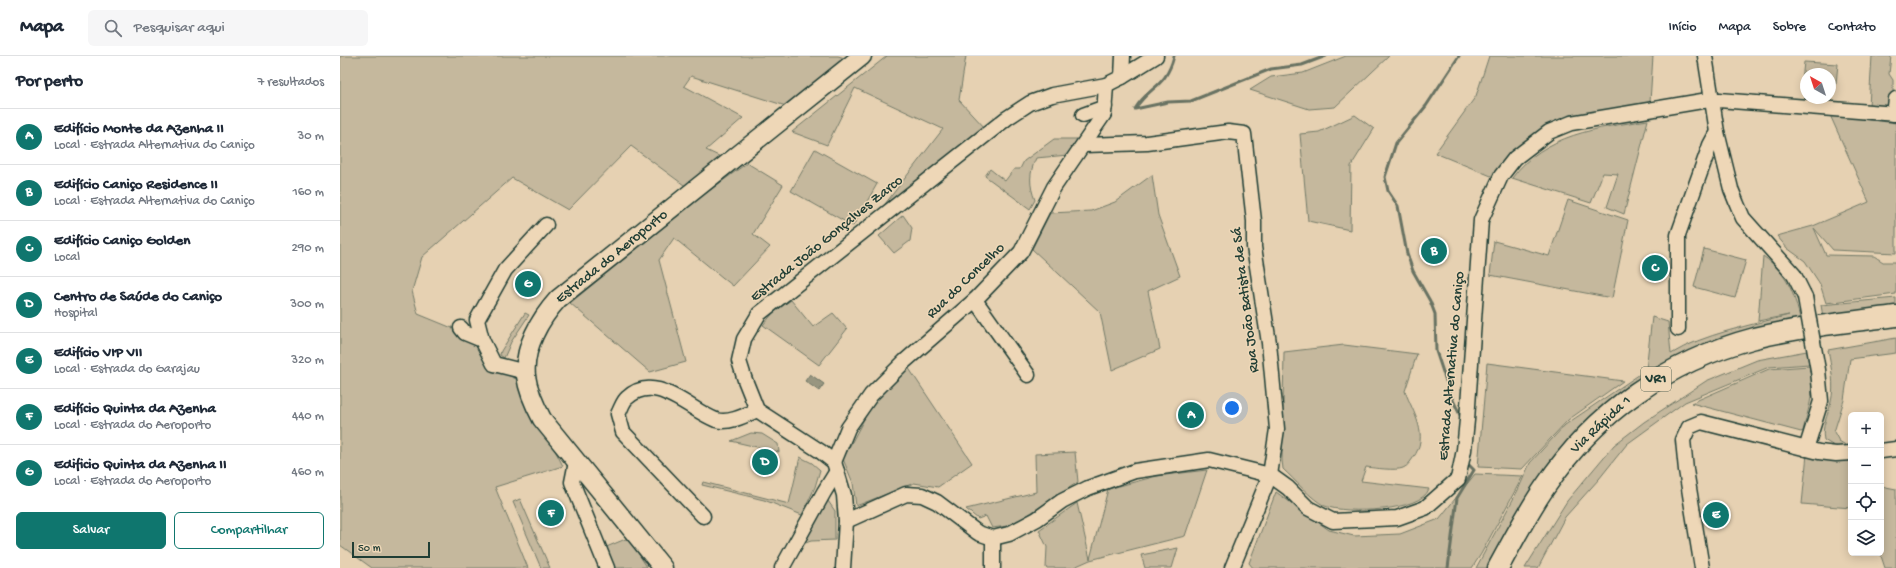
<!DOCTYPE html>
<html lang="pt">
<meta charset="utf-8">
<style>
body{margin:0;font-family:"Gochi Hand",sans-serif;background:#f6f6f7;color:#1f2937}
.controls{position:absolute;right:12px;bottom:12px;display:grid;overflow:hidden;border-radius:6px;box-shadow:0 2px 10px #0003}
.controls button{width:36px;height:36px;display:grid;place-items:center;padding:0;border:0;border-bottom:1px solid #e0e1e3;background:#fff;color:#1f2937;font:20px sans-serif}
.compass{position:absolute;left:1460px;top:12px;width:36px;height:36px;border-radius:50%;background:#fff;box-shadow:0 2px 10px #0003;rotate:321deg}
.scale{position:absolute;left:12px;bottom:10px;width:78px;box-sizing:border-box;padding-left:4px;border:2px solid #1f3d34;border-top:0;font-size:11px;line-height:14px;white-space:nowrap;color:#1f3d34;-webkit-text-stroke:3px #eed7b7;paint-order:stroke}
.you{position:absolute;left:892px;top:352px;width:14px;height:14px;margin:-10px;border:3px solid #fff;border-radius:50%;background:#1a73e8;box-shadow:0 0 0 6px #1a73e833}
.badge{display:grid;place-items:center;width:26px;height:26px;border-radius:50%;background:#0f766e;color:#fff;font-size:13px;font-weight:700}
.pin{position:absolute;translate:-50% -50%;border:2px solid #fff;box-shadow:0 1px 4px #0006}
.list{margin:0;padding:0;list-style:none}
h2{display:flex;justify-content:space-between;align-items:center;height:52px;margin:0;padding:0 16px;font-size:17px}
h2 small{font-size:13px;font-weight:400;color:#747a83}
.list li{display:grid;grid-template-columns:26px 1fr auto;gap:12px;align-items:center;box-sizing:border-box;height:56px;padding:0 16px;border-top:1px solid #e0e1e3}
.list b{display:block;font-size:15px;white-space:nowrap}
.list p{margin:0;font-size:13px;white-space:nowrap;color:#747a83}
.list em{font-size:13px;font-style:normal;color:#747a83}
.actions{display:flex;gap:8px;padding:12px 16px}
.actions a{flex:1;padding:9px 0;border:1px solid #0f766e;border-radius:6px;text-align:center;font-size:14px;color:#0f766e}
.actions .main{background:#0f766e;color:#fff}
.icon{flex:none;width:22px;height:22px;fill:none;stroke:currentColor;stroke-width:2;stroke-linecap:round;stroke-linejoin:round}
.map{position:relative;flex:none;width:1556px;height:512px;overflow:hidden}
header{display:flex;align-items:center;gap:24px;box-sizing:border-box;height:56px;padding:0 20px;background:#fff;border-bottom:1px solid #e0e1e3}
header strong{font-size:19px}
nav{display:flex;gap:22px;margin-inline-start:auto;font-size:14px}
.search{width:280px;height:36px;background:#f6f6f7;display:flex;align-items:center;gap:10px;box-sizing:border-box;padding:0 14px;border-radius:6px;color:#747a83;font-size:15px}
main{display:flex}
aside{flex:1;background:#fff}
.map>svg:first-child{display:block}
</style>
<header>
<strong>Mapa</strong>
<div class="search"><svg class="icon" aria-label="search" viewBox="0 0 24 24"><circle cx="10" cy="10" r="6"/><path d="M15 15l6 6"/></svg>Pesquisar aqui</div>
<nav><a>Início</a><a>Mapa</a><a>Sobre</a><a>Contato</a></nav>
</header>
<main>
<aside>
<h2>Por perto<small>7 resultados</small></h2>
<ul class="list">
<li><span class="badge">A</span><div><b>Edifício Monte da Azenha II</b><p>Local · Estrada Alternativa do Caniço</p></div><em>30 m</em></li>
<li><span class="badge">B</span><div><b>Edifício Caniço Residence II</b><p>Local · Estrada Alternativa do Caniço</p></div><em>160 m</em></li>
<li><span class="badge">C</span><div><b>Edifício Caniço Golden</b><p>Local</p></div><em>290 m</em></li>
<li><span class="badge">D</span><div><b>Centro de Saúde do Caniço</b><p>Hospital</p></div><em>300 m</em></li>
<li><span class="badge">E</span><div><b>Edifício VIP VII</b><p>Local · Estrada do Garajau</p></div><em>320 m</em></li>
<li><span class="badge">F</span><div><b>Edifício Quinta da Azenha</b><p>Local · Estrada do Aeroporto</p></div><em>440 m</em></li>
<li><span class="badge">G</span><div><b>Edificio Quinta da Azenha II</b><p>Local · Estrada do Aeroporto</p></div><em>460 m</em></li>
</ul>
<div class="actions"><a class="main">Salvar</a><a>Compartilhar</a></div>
</aside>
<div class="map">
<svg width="1556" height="512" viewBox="0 0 1556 512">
<rect width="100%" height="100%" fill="#e6d1b2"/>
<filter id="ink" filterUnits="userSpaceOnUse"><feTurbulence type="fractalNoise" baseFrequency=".025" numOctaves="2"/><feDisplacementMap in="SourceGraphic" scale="8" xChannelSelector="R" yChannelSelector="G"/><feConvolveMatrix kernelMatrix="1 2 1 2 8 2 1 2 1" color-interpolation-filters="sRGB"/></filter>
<g filter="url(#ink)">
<g fill="#c5b89d" stroke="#727a68">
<path d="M0 0H498L505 2 446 50 351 20 344 30 403 62 366 94 383 102 348 132 291 90 228 154 172 122 82 201 72 235 78 258 144 285 158 314 180 325 223 410 155 431 188 512H32L0 489Z"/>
<path d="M547 0H626L619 44 646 73 535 161 603 73 515 32 487 89 452 76Z"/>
<path d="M1006 0H1049L995 51 969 53 910 34 931 21 963 17Z"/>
<path d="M1149 0H1313L1310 46 1221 65 1156 122 1095 97 1136 40Z"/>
<path d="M1532 0H1551L1549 18 1553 24V45L1547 51 1529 50Z"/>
<path d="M1464 6 1498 8 1496 28 1490 27V18H1466V25H1462Z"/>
<path d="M1015 59 1034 73 1011 110 1010 174 968 165 960 78 979 76Z"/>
<path d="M1490 59 1556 67V197L1493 194 1474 172 1486 199 1534 200 1543 206H1556V238L1486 247 1480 228 1465 205 1447 192 1437 180 1473 170 1529 146Z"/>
<path d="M1308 64 1284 158 1267 151 1278 118 1263 117 1251 147 1172 122C1204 78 1258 72 1308 64Z"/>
<path d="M714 83H740L728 99 696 102C689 117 689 129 695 144L690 153 645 120 650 113 665 125 674 113H680L684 105Z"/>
<path d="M475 93 537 128 513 170 451 135Z"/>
<path d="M407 107 443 129 413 178 430 191 393 230 334 182 319 204 346 306 310 316 230 247 362 140Z"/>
<path d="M812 119 818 159 840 220 808 235 820 293 772 314 760 256 692 193 710 157 751 155 775 146Z"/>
<path d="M1228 144 1288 164 1272 242 1150 219 1154 185 1209 200Z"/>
<path d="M563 159 572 172 570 185 554 197 539 180Z"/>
<path d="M1364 193 1406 204 1395 242 1354 231Z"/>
<path d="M1423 200C1448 218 1454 237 1461 266L1293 331 1153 512H1136L1178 434 1190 407 1225 369 1306 314 1312 261 1328 266 1331 298C1363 278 1412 269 1449 259L1418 265Z"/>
<path d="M1556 242V252L1483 261 1481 249Z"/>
<path d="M451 244 473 271 493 257 507 273 479 309 423 269 434 256Z"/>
<path d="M185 257 189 259 171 286 164 302 160 299 161 295Z"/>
<path d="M1556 282V297L1510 303 1504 344 1494 376 1499 385 1509 391 1494 390 1484 384C1481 370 1488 360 1491 346 1495 329 1491 310 1488 294Z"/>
<path d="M1004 289 1077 298 1065 335C1073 357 1090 379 1073 402 1070 406 1068 410 1063 412 1056 415 1034 412 1026 411L1021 425 1089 433C1081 456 1005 458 985 450 971 443 955 424 943 413L942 404 944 296Z"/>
<path d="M1467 295 1469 308 1429 311 1345 346 1287 388 1259 423 1225 461 1198 512H1185L1227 445 1274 389 1304 366 1366 325 1417 304Z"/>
<path d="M1147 307 1268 323 1283 325 1228 364 1182 413 1138 411Z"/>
<path d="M1469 310C1477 331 1468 353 1463 375L1461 376 1351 347 1429 313Z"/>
<path d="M568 311 632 407 598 431 574 427 516 450 513 427 503 403 531 350Z"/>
<path d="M411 377 422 378 438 388 439 396 391 385Z"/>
<path d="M735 396 738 426 683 462 667 470 652 472 646 460 638 463 626 453 696 436 695 398Z"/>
<path d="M1467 398 1511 402V452L1462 448Z"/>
<path d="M460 401 472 407 480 414 475 431 462 459 424 444 362 429 363 426 449 448Z"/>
<path d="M867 414 845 480 750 504 732 512H706L707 491 699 474 737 447 750 503 768 433 817 420Z"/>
<path d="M1135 418 1183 420 1141 498 1132 512H913L909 507 936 436 989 474 1014 480 1060 478 1099 463Z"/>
<path d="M1541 430 1556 433V512H1545L1540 497Z"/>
<path d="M486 442 495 455V484L471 485 460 489Z"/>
<path d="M180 443 210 512H201L173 446Z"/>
<path d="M288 482 307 511 273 512 264 492Z"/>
<path d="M838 492 832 512H805L801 499Z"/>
</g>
<path fill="#989680" stroke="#687262" d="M470 318 484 328 479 335 465 325Z"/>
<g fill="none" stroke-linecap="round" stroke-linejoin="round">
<g stroke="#687262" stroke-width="3">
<path d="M834 0C826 32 809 30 795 53L828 46 851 45 931 13 962 9 986 0"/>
<path d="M1119 0 1086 50 1056 87 1045 121 1048 135 1058 150 1067 198 1073 215 1090 245 1095 258 1096 295 1111 340 1121 361"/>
<path d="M1108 512 1117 442 1134 414 1126 406"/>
</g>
<defs>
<g id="minor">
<path d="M1365 0 1377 76 1391 133 1397 148 1403 162 1454 219 1465 241"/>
<path d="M782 21 783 0"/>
<path d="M1554 58 1556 43"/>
<path d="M743 59 765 51"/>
<path d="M744 89 807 87 888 76 904 78 914 165V191L929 287 937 373 930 419 892 512"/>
<path d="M635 244 688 319"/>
<path d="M121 272 125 277 142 284 154 308 186 316"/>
<path d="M1338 273V179L1370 89 1377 76"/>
<path d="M142 284 137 264 165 214 206 169"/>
<path d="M1466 393 1481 345 1478 314"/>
<path d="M1541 395 1556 393"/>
<path d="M236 406 232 426 267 512"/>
<path d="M494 406 508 372 531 339 565 305 635 244 681 196 714 131 764 58 766 29"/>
<path d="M363 460 283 376 278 358C281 353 283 345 287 342 315 315 349 354 376 364 389 368 406 359 417 354"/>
<path d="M506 465 566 438 582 439 597 446 638 477 653 482 669 478 697 463 722 445 748 432 795 415 869 404 930 419 948 432 968 452 993 465 1057 462 1085 452 1118 423 1124 394 1127 364 1141 164 1161 120 1175 102 1209 76 1231 67 1362 45 1379 44 1556 58"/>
<path d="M653 482V512"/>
<path d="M442 512 484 436 497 415"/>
<path d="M503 512 506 465 504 439 494 406 480 395 417 354 405 324 399 305 404 283 419 258 667 62 690 47 712 39 766 29 782 21 816 0"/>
<path d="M1362 512 1346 414 1343 384 1349 371 1361 366 1479 396 1496 398 1511 397"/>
</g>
<path id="major" d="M323 512 202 363C195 350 188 335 186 320 183 292 200 263 218 243L522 0"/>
<path id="highway" d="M1158 512C1173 485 1187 457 1205 431 1255 356 1328 305 1415 282 1461 271 1509 266 1556 260"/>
</defs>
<use href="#minor" stroke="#1f3d34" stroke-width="17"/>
<use href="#major" stroke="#1f3d34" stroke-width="21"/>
<use href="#highway" stroke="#1f3d34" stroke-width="23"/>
<use href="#minor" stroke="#eed7b7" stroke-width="14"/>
<use href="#major" stroke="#eed7b7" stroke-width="18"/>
<use href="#highway" stroke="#eed7b7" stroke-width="20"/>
<defs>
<path id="minor-bridge" d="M1465 241 1478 314"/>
</defs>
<use href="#minor-bridge" stroke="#1f3d34" stroke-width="17" stroke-linecap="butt"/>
<use href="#minor-bridge" stroke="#eed7b7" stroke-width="14"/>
</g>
</g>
<g text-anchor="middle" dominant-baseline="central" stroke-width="3" stroke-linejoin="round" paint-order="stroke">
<rect fill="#eed7b7" stroke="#5d6b5b" stroke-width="1" x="1301" y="311" width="30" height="24" rx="3"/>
<g font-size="14" font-weight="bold" fill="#1f3d34">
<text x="1316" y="323">VR1</text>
</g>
<g font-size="15" fill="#1f3d34" stroke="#eed7b7">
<text transform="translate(487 183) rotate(-39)">Estrada João Gonçalves Zarco</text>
<text transform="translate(272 201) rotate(-39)">Estrada do Aeroporto</text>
<text transform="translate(626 225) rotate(-44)">Rua do Concelho</text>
<text transform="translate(906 244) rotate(-97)">Rua João Batista de Sá</text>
<text transform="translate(1112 310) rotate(-85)">Estrada Alternativa do Caniço</text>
<text transform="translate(1261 369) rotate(-43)">Via Rápida 1</text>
</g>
</g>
</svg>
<div class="controls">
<button>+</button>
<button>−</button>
<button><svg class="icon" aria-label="locate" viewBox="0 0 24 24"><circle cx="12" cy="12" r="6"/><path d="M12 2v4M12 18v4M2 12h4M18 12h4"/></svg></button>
<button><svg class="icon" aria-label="layers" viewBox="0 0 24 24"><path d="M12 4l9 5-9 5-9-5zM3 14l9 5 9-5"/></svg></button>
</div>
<svg class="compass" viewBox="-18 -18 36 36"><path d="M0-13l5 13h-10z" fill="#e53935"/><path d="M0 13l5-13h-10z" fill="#747a83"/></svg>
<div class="scale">50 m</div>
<div class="you"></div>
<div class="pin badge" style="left:851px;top:359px">A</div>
<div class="pin badge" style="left:1094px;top:195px">B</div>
<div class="pin badge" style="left:1315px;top:212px">C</div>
<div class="pin badge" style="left:425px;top:406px">D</div>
<div class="pin badge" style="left:1376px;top:459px">E</div>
<div class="pin badge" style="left:211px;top:457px">F</div>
<div class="pin badge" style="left:188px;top:228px">G</div>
</div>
</main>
